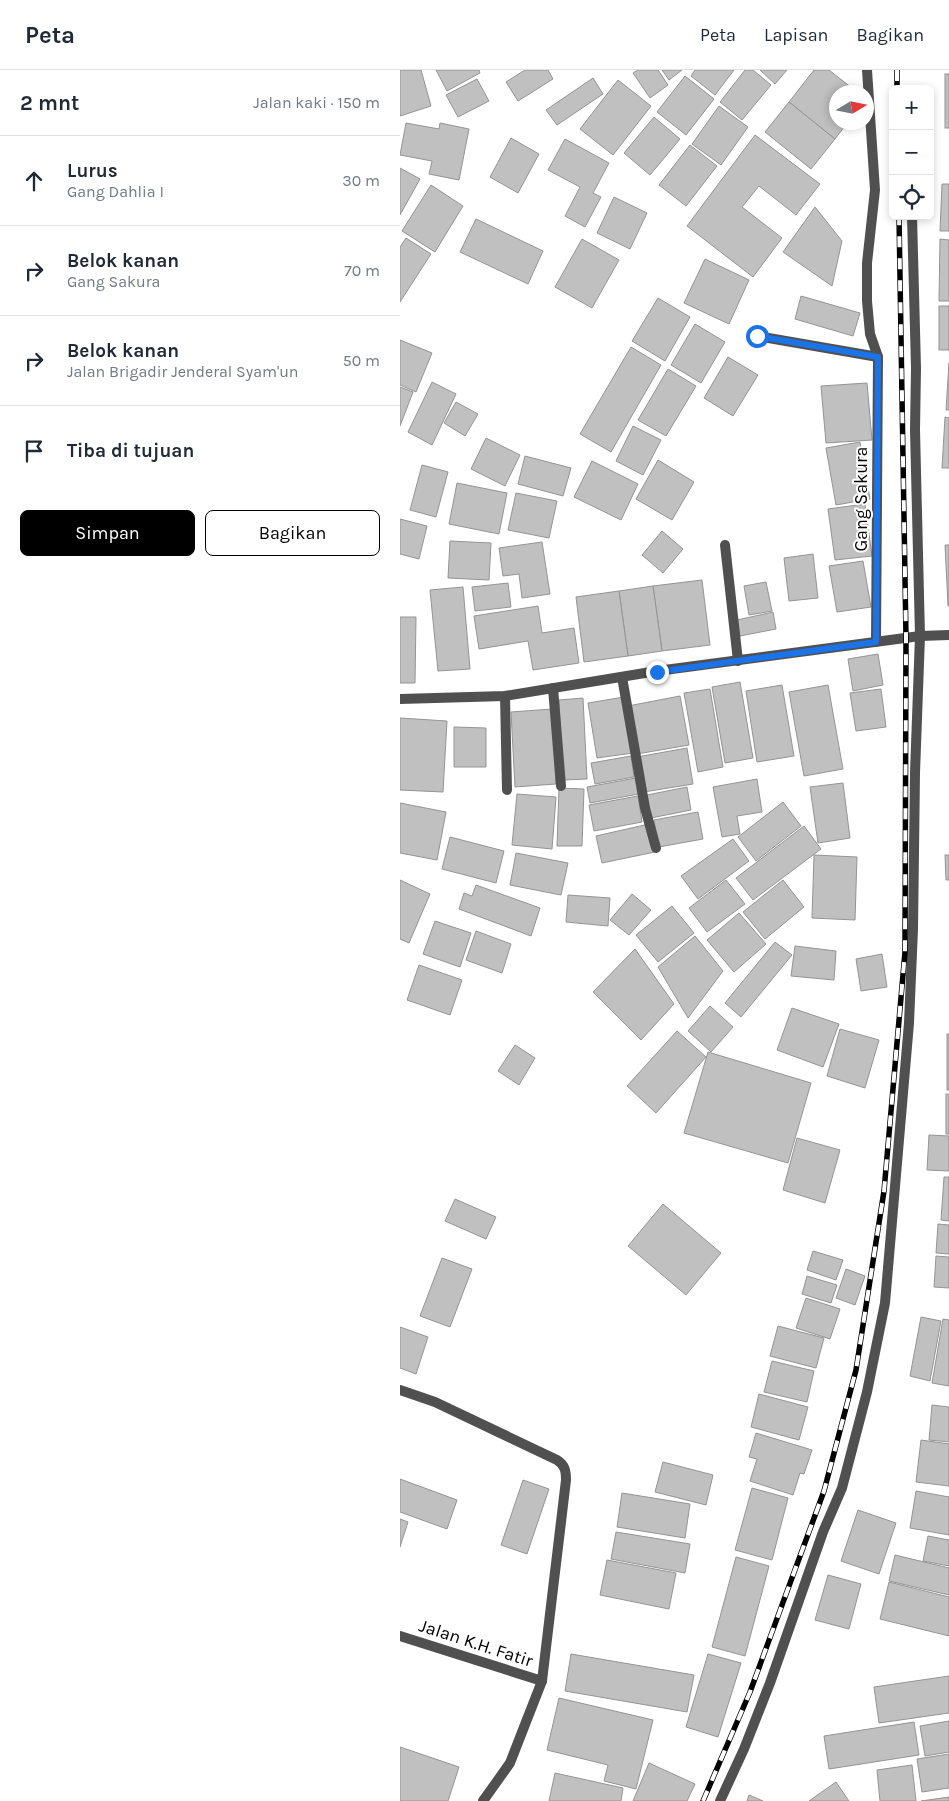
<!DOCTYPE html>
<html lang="id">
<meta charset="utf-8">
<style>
body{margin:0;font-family:Karla,sans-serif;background:#f2f2f3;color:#1f2937}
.controls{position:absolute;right:15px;top:15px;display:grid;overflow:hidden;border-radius:8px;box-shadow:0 2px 8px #0003}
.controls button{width:45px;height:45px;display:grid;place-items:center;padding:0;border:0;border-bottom:1px solid #e0e1e3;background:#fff;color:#1f2937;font:25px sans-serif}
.compass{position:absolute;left:429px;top:15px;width:45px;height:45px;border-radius:50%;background:#fff;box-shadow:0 2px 8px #0003;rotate:80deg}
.stop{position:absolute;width:15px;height:15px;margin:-11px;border:4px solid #1a73e8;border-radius:50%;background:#fff}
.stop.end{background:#1a73e8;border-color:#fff;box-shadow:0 1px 5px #0008}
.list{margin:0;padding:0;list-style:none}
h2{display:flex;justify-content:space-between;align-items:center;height:65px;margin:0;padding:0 20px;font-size:21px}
h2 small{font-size:16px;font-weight:400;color:#747a83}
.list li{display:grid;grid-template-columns:32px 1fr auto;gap:15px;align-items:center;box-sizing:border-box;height:90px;padding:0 20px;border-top:1px solid #e0e1e3}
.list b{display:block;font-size:19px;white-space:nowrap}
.list p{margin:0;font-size:16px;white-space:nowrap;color:#747a83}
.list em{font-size:16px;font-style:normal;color:#747a83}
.actions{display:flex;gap:10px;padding:15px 20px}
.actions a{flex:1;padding:11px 0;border:1px solid #000;border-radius:8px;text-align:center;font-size:18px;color:#000}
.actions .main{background:#000;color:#fff}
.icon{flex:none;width:28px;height:28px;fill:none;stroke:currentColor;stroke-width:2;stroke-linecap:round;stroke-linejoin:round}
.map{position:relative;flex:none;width:549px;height:1731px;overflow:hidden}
header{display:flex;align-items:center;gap:30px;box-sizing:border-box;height:70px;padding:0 25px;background:#fff;border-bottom:1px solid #e0e1e3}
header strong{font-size:24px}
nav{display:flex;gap:28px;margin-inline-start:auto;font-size:18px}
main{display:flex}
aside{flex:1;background:#fff}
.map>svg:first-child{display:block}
</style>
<header>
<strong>Peta</strong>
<nav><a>Peta</a><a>Lapisan</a><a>Bagikan</a></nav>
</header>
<main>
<aside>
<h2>2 mnt<small>Jalan kaki · 150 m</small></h2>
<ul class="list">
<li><svg class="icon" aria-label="ahead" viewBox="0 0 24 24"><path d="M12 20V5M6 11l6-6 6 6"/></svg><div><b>Lurus</b><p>Gang Dahlia I</p></div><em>30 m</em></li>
<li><svg class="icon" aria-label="right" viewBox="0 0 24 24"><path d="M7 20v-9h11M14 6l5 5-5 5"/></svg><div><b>Belok kanan</b><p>Gang Sakura</p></div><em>70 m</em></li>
<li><svg class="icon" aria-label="right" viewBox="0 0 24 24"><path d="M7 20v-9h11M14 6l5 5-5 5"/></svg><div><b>Belok kanan</b><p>Jalan Brigadir Jenderal Syam'un</p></div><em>50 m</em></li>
<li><svg class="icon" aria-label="arrive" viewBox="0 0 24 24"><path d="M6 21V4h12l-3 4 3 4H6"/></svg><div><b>Tiba di tujuan</b></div></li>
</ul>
<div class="actions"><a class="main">Simpan</a><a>Bagikan</a></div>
</aside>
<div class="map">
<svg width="549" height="1731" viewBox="0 0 549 1731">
<rect width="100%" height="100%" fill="#fff"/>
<g fill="#c0c0c0" stroke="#949494">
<path d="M0 0H21L31 36 0 46Z"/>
<path d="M36 0H79L80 3 47 21Z"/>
<path d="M125 0H148L153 9 118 31 106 12Z"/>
<path d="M238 0H258L268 15 250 28 233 3Z"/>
<path d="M262 0H282L269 10Z"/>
<path d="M295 0H334L315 25 291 6Z"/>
<path d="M345 0H353L371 15 342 50 320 32Z"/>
<path d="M360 0H387L375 14Z"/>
<path d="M414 0H429L457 22H437V52H448L435 69 389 32Z"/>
<rect x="545" y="4" width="4" height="54"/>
<path d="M285 6 314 29 286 65 257 42Z"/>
<path d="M193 8 203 24 157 55 146 40Z"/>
<path d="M77 9 89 31 58 47 46 25Z"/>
<path d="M218 10 251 36 213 85 180 59Z"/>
<path d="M389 32 435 69 411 99 365 62Z"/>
<path d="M319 36 348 57 321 95 292 74Z"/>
<path d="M254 47 280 69 250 105 224 83Z"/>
<path d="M6 53 39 59 40 53 69 59 59 110 29 104 32 91 0 85Z"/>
<path d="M355 65 420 114 396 145 359 116 342 137 382 168 353 207 287 156Z"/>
<path d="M111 68 139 84 118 123 90 107Z"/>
<path d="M165 69 209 93 193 123 201 127 185 157 165 146 180 117 148 100Z"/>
<path d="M290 75 317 96 286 136 259 115Z"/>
<path d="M0 98 20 109 0 145Z"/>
<path d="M542 114H549V161H540Z"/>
<path d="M31 115 63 136 35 182 2 161Z"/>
<path d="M214 127 247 143 230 179 197 163Z"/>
<path d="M415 137 442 171 432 216 383 182Z"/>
<path d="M76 149 143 181 128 214 60 182Z"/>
<path d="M6 168 31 184 0 232V177Z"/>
<path d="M182 169 219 190 192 238 155 217Z"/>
<path d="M540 169 549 170V231H539Z"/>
<path d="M305 189 349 210 329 254 284 233Z"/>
<path d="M401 226 460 243 453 266 395 249Z"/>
<path d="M258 228 290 247 265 291 232 271Z"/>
<rect x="539" y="236" width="10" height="44"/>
<path d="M295 254 325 272 301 313 271 295Z"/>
<path d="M0 270 32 283 16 322 0 315Z"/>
<path d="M231 277 261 295 211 382 180 364Z"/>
<path d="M328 287 358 305 333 346 304 328Z"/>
<path d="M549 293V340H546Z"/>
<path d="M268 299 296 316 266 366 238 350Z"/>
<path d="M32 312 56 324 32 375 8 362Z"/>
<path d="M467 313 472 370 426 373 421 316Z"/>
<path d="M0 317 13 322 0 356Z"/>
<path d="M56 332 78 344 65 366 44 353Z"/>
<path d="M545 347 549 348V398H542Z"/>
<path d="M233 356 261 370 243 405 216 391Z"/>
<path d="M86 368 120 385 105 416 71 399Z"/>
<path d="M460 372 470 429 436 435 426 378Z"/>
<path d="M125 386 171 398 163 426 118 414Z"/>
<path d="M258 390 294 412 272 450 236 429Z"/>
<path d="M192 391 238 414 221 450 174 427Z"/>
<path d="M22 395 48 402 36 447 10 440Z"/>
<path d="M57 413 107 423 99 464 49 454Z"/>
<path d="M116 423 157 431 149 468 108 460Z"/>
<path d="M465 434 472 486 435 490 428 439Z"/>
<path d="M0 449 27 456 19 489 0 484Z"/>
<path d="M262 461 283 479 263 503 242 485Z"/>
<path d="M50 471 91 473 89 510 48 508Z"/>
<path d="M142 472 150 524 122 528 119 504 103 506 99 478Z"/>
<path d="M545 475H549V536H548Z"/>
<path d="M413 484 418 528 389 531 384 488Z"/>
<path d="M463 491 471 537 437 542 429 496Z"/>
<path d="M302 510 310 575 262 581 253 516Z"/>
<path d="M366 512 372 541 349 545 344 516Z"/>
<path d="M108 513 111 537 75 541 72 517Z"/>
<path d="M253 516 262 581 228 586 219 521Z"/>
<path d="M63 517 70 599 38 601 30 520Z"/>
<path d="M219 521 228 586 184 592 176 527Z"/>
<path d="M138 536 142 563 174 558 179 593 133 600 128 571 79 579 74 546Z"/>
<path d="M373 542 376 559 340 566 337 550Z"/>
<path d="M0 547H16L15 613H0Z"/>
<path d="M478 584 483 615 453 621 448 589Z"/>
<path d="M340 612 353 688 325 693 312 617Z"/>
<path d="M382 615 394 686 357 692 346 621Z"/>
<path d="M428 615 443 699 404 706 389 622Z"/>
<path d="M310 619 323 697 298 702 284 623Z"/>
<path d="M481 619 486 657 456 661 450 623Z"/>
<path d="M280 626 289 675 237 684 228 636Z"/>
<path d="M224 627 233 683 197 688 188 633Z"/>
<path d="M183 628 187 709 163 710 159 630Z"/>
<path d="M152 639 156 714 115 717 111 642Z"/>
<path d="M0 648 47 651 43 722 0 720Z"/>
<path d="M54 657 86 658V697H54Z"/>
<path d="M287 678 293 714 244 722 237 687Z"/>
<path d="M231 686 234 707 195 714 191 693Z"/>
<path d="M236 708 239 724 190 733 187 717Z"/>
<path d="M357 709 362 742 337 746 340 764 322 767 313 717Z"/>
<path d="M443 713 450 768 418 773 410 717Z"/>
<path d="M287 717 291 740 251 748 247 725Z"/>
<path d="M159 718 184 719 182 776H157Z"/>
<path d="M117 724 156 727 152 779 112 775Z"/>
<path d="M238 726 242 752 194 761 189 735Z"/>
<path d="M383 732 401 756 356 791 338 767Z"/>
<path d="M0 733 46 742 37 790 0 783Z"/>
<path d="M298 742 303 769 259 777 254 750Z"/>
<path d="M249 754 255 782 202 793 196 766Z"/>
<path d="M404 756 421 779 353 830 336 808Z"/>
<path d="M50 767 104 781 96 813 42 799Z"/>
<path d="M333 769 349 791 298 829 281 806Z"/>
<path d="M116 783 168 793 161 825 110 815Z"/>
<path d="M414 785 457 787 455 850 412 848Z"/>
<path d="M545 785H549V810H546Z"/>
<path d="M0 810 30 824 9 873 0 869Z"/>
<path d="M326 810 345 834 307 862 289 838Z"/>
<path d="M383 810 404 837 365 869 343 842Z"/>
<path d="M76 815 140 838 131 866 59 839 64 823 72 826Z"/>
<path d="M232 824 251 840 229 865 210 850Z"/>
<path d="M168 825 210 828 208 856 166 852Z"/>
<path d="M272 836 294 863 258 892 236 865Z"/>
<path d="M339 843 366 874 334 902 307 870Z"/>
<path d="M35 851 71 863 60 897 23 884Z"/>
<path d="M76 861 111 874 102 903 66 890Z"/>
<path d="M295 866 323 901 288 948 258 897Z"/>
<path d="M375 872 392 885 341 947 325 933Z"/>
<path d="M395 876 436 881 434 910 391 906Z"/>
<path d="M235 879 274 934 241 970 193 922Z"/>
<path d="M482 884 487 917 461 921 456 889Z"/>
<path d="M19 895 62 910 50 945 7 930Z"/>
<path d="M310 936 333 957 311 982 288 961Z"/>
<path d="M392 938 439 954 423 997 377 980Z"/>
<path d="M440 959 479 970 465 1018 427 1006Z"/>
<path d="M277 961 306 987 256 1043 227 1016Z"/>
<rect x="547" y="964" width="2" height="56"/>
<path d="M115 975 135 988 119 1015 98 1001Z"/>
<path d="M308 982 411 1013 388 1093 284 1063Z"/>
<rect x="546" y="1024" width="3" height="40"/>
<path d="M529 1065 549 1066V1101L527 1100Z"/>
<path d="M397 1068 440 1080 425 1133 383 1120Z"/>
<path d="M544 1107H549V1151L541 1150Z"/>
<path d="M55 1129 96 1147 86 1169 45 1151Z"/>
<path d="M263 1134 321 1183 286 1225 228 1176Z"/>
<path d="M538 1154 549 1155V1184L536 1183Z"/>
<path d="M413 1181 443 1190 436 1210 407 1200Z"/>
<path d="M536 1186 549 1187V1218L534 1217Z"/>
<path d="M42 1188 72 1199 50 1257 20 1246Z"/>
<path d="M446 1199 465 1206 455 1235 436 1228Z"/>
<path d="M407 1206 437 1215 431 1233 402 1224Z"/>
<path d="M406 1228 440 1239 430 1269 396 1258Z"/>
<path d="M521 1247 541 1251 530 1311 510 1306Z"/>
<path d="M543 1249 549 1250V1316L532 1313Z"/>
<path d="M378 1256 424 1268 416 1298 370 1286Z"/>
<path d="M0 1257 28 1267 16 1304 0 1298Z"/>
<path d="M372 1291 414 1301 407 1332 364 1322Z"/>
<path d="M359 1324 408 1337 399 1370 351 1357Z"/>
<path d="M532 1335 549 1337V1372L529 1370Z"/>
<path d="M356 1363 412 1380 404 1404 400 1403 393 1425 350 1411 357 1389 349 1387Z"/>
<path d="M521 1370 549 1374V1416L516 1412Z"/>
<path d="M263 1392 313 1405 306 1435 255 1422Z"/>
<path d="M0 1409 57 1430 47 1459 0 1442Z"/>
<path d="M123 1410 149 1419 127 1484 101 1475Z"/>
<path d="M352 1418 388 1428 372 1490 335 1480Z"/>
<path d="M516 1421 549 1427V1465L510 1458Z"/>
<path d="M222 1423 290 1434 285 1468 217 1457Z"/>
<path d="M458 1440 496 1453 479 1504 441 1491Z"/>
<path d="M0 1449 8 1452 0 1477Z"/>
<path d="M216 1462 290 1474 285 1503 211 1489Z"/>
<path d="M528 1466 549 1470V1496L523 1491Z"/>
<path d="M495 1485 549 1498V1525L489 1511Z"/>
<path d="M336 1487 369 1496 345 1586 312 1577Z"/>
<path d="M207 1490 276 1503 269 1539 200 1525Z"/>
<path d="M428 1505 461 1514 449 1559 415 1550Z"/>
<path d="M489 1512 549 1527V1566L480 1549Z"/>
<path d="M171 1584 294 1605 287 1642 165 1621Z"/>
<path d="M308 1584 341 1593 318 1667 286 1657Z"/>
<path d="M549 1606V1643L479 1653 474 1617Z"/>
<path d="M159 1628 253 1650 236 1719 204 1711 208 1695 147 1680Z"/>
<path d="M549 1651V1682L525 1686 520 1656Z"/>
<path d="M514 1652 519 1685 429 1699 424 1666Z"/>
<path d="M0 1677 59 1697 48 1731H0Z"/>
<path d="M549 1684V1718L522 1722 517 1689Z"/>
<path d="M249 1693 295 1714 287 1731H233Z"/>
<path d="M512 1695 516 1731H480L477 1700Z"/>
<path d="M155 1703 223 1718 221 1731H149Z"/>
<path d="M436 1712 449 1731H409Z"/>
<path d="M349 1725 363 1731H347Z"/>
<path d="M549 1727V1731H521Z"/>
</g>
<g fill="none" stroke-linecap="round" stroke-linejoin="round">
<g stroke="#505050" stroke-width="10">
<path d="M222 607 245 738 256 778"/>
<path d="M153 618 161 716"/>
<path d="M105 626 107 720"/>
</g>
<g stroke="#505050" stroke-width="10">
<path d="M467 0 475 120 467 193V231L470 264 478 287 476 572"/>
<path d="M357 266 478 287"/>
<path d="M325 475 338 591"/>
<path d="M0 629 105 626 257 601 520 566 549 565"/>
<path d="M0 1320 35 1332 157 1390C165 1395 166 1401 166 1410L142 1611 110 1693 83 1731"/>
<path d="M0 1566 142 1611"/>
<path d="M320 1731 344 1679 370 1613 423 1462 442 1418 467 1322 485 1233 509 953 513 859 515 703 520 566 515 360 516 298 512 146"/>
</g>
<defs>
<g id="rail">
<path d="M497 0V19"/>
<path d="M303 1731 350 1622 424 1421 456 1300 484 1121 505 882 506 568 499 146"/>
</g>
</defs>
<use href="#rail" stroke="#000" stroke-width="5.5"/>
<use href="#rail" stroke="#fff" stroke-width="4" stroke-dasharray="11" stroke-linecap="butt"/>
</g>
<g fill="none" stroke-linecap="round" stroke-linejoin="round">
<path stroke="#1a73e8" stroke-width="6" d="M257 602 476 572 478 287 357 266"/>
</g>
<g text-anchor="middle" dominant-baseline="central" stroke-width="4" stroke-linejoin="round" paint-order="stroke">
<g font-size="18" fill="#000" stroke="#fff">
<text transform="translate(461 429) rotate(-90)">Gang Sakura</text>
<text transform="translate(76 1573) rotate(18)">Jalan K.H. Fatir</text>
</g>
</g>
</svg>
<div class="controls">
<button>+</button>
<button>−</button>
<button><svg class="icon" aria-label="locate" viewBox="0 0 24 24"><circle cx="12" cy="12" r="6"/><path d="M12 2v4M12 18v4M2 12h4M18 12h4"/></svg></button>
</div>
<svg class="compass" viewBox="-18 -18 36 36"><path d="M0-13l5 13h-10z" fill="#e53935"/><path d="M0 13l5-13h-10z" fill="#747a83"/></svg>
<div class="stop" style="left:357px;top:266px"></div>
<div class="stop end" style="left:257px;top:602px"></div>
</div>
</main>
